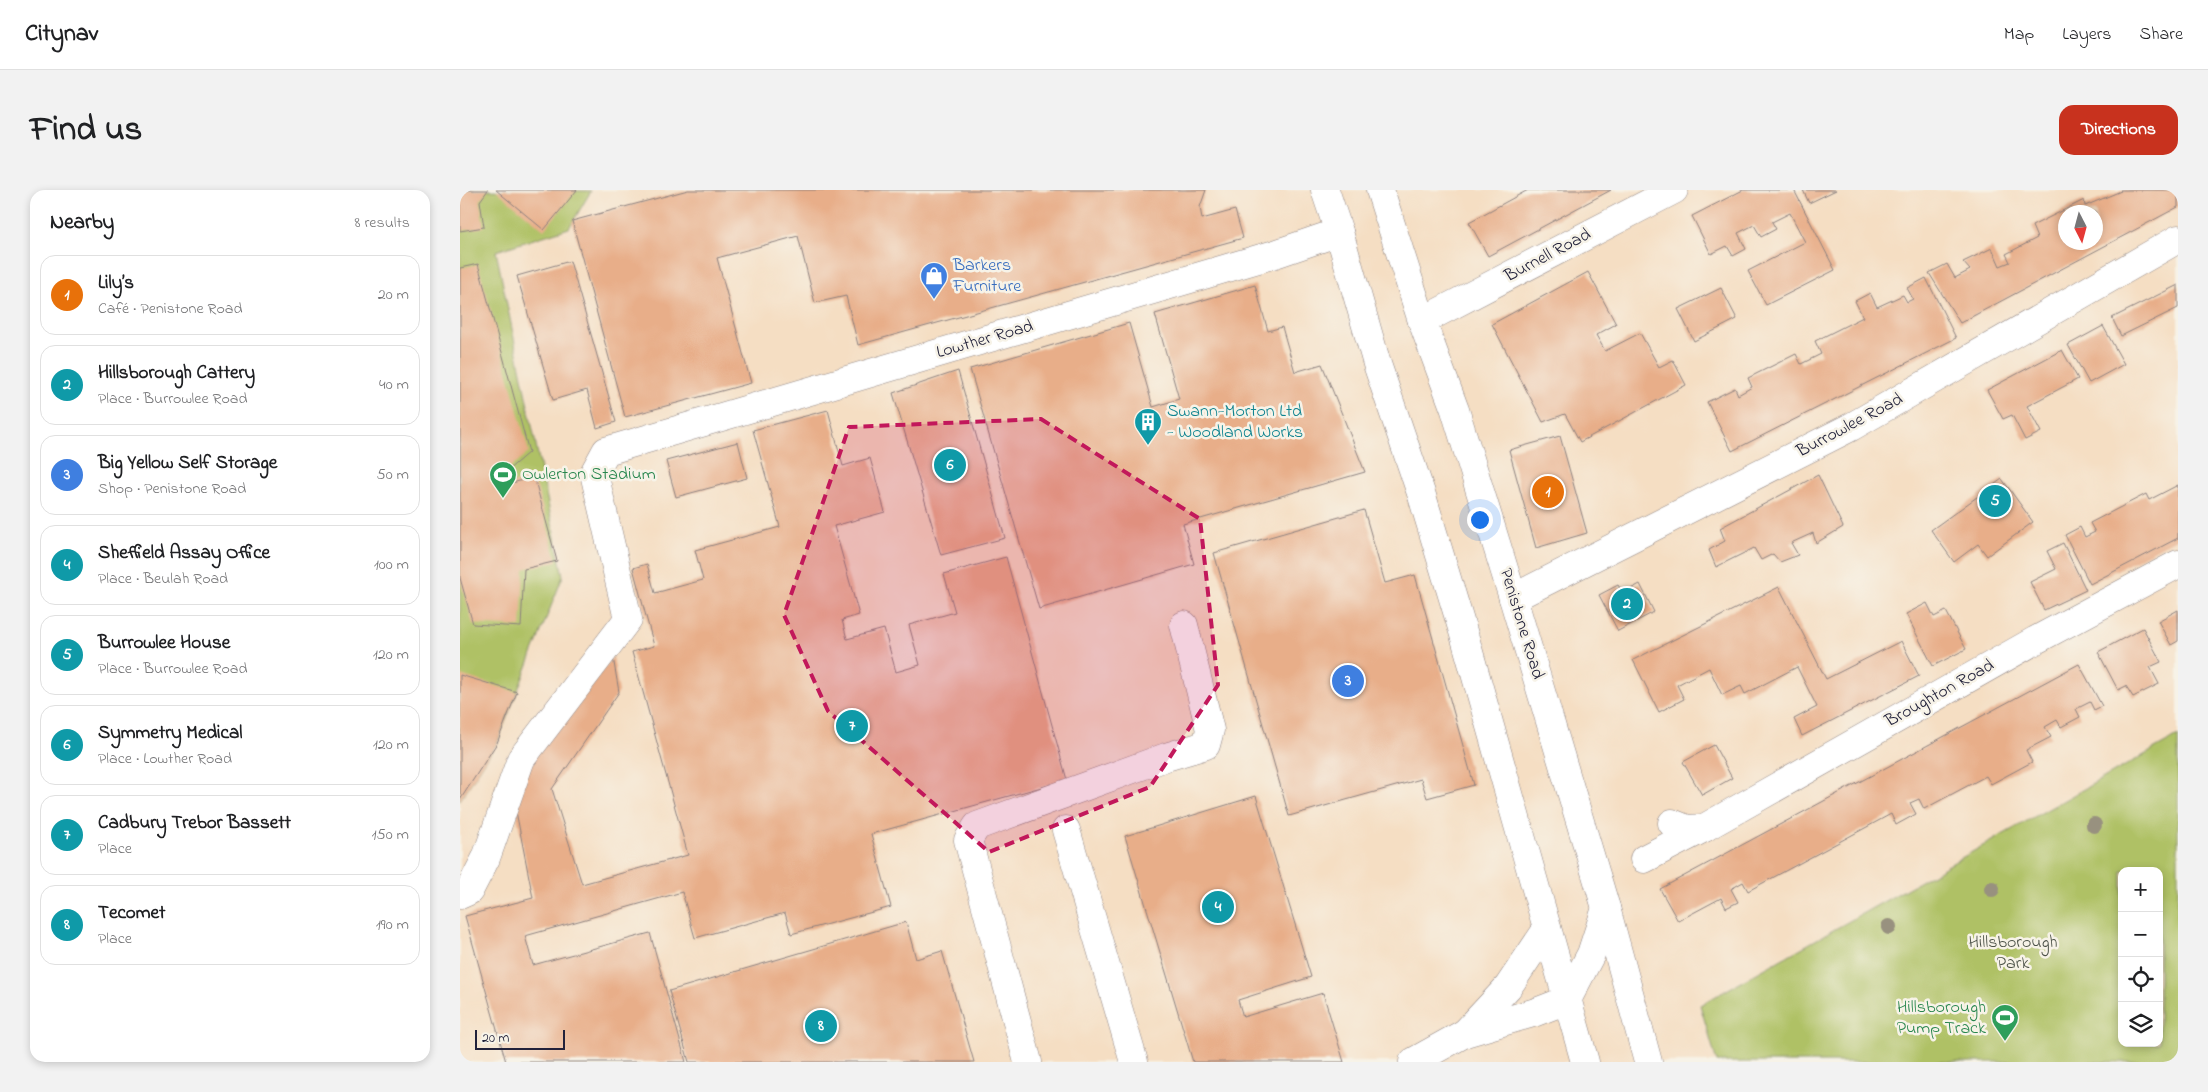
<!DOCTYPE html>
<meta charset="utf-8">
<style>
body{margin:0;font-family:"Indie Flower",sans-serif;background:#f2f2f2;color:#202124}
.controls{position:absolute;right:15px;bottom:15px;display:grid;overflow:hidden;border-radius:10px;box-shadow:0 2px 8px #0003}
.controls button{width:45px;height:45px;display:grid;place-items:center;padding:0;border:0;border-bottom:1px solid #e0e0e0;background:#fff;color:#202124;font:25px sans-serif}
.compass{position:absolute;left:1598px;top:15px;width:45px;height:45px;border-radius:50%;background:#fff;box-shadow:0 2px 8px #0003;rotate:174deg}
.scale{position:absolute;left:15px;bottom:12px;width:90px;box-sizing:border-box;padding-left:5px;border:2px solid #22223b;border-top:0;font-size:14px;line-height:18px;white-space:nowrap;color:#22223b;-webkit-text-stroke:4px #f7f3e8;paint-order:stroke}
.you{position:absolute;left:1019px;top:329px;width:18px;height:18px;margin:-12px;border:4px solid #fff;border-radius:50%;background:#1a73e8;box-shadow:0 0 0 8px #1a73e833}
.badge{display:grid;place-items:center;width:32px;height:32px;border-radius:50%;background:#c8321e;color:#fff;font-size:16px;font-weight:700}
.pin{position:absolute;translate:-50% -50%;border:2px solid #fff;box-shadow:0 1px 5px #0006}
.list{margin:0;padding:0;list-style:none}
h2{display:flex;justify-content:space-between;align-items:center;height:65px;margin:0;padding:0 20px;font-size:21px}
h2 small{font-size:16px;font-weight:400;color:#757577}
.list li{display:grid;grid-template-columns:32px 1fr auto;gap:15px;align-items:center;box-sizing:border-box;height:80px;margin:0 10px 10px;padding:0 10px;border:1px solid #e0e0e0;border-radius:15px}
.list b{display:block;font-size:19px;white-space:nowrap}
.list p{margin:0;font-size:16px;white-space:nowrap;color:#757577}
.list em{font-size:16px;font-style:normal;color:#757577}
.icon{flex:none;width:28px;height:28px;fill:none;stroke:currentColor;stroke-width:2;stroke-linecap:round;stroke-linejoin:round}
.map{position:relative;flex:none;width:1718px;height:872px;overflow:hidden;border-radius:15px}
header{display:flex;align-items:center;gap:30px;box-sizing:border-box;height:70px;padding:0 25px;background:#fff;border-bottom:1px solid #e0e0e0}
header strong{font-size:24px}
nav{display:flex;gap:28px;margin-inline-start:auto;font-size:18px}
.intro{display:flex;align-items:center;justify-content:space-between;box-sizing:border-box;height:120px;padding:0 30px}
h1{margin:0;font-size:35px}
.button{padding:12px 22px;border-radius:15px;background:#c8321e;color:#fff;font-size:18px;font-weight:700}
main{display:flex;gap:30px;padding:0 30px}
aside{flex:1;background:#fff;border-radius:15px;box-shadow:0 2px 8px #0003}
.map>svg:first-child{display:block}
</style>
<header>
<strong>Citynav</strong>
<nav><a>Map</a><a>Layers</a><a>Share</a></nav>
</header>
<div class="intro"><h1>Find us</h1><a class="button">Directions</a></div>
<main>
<aside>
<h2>Nearby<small>8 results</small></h2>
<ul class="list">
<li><span class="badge" style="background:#e8710a">1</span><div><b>Lily’s</b><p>Café · Penistone Road</p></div><em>20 m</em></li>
<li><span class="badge" style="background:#0f9aa8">2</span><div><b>Hillsborough Cattery</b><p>Place · Burrowlee Road</p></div><em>40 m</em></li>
<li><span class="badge" style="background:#3f7fe0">3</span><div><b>Big Yellow Self Storage</b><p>Shop · Penistone Road</p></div><em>50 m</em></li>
<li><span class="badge" style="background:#0f9aa8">4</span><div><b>Sheffield Assay Office</b><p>Place · Beulah Road</p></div><em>100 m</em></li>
<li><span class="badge" style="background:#0f9aa8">5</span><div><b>Burrowlee House</b><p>Place · Burrowlee Road</p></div><em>120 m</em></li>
<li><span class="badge" style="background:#0f9aa8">6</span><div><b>Symmetry Medical</b><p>Place · Lowther Road</p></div><em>120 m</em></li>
<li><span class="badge" style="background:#0f9aa8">7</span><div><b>Cadbury Trebor Bassett</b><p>Place</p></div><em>150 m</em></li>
<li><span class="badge" style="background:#0f9aa8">8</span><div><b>Tecomet</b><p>Place</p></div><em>190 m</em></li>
</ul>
</aside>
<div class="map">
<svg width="1718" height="872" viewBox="0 0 1718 872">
<rect width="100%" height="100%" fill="#f7f3e8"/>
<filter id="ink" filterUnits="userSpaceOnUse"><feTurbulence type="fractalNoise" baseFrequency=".02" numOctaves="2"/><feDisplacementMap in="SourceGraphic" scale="10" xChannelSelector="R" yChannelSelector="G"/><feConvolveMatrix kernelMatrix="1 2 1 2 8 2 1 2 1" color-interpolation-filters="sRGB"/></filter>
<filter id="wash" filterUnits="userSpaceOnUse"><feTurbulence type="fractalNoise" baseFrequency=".0096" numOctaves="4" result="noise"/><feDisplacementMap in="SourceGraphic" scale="20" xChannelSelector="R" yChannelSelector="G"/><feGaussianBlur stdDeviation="1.12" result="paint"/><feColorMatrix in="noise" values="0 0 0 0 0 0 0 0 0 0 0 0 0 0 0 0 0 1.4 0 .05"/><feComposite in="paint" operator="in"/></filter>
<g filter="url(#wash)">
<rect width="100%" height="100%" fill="#f5dec3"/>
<g fill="#afc165" stroke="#687250" fill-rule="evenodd">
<path d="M0 0 131 1 109 38 36 61 103 386 37 553 0 610Z"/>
<path d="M1718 546V872H1257L1240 815ZM1662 681H1699V853H1662Z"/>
</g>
<g id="blocks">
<g fill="#e8ae89" fill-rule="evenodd">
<path d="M0 0H28L20 11 24 37 0 41Z"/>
<path d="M36 0H117L84 40Z"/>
<path d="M228 0H746L740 17 742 29 775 20 783 48 398 155 386 106 355 113 338 46 257 68 291 193 165 227 112 31Z"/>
<path d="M1068 0H1151L1028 66 1009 32Z"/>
<path d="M1283 0H1334L1375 80 1306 115 1288 81 1345 52 1330 23 1312 32 1316 39 1301 47 1294 35 1278 43 1286 59 1273 66 1267 56 1251 64 1232 26Z"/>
<path d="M1343 0H1376L1349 13Z"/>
<path d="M1660 0H1718V17L1500 133 1469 83 1487 74 1495 88 1510 80 1503 72 1532 58 1540 76 1550 72 1546 64 1577 48 1572 36 1624 10 1625 16 1661 1ZM1606 22H1636V52H1606Z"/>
<path d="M110 71 156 232 137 238 127 200 93 210 57 86Z"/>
<path d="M18 74 69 262 48 280 52 293 74 287 97 371 64 379 61 437 13 434 0 388V78Z"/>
<path d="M1128 82 1156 134 1136 145 1145 161 1180 143 1199 177 1213 170 1226 195 1120 252 1105 224 1083 232 1032 134Z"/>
<path d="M1466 88 1496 148 1272 261 1247 212 1275 198 1278 205 1292 197 1288 188 1336 164 1341 174 1361 164 1355 151 1403 127 1395 111 1410 103 1417 117 1443 105 1447 112 1453 109 1447 98Z"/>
<path d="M795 95 808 141 822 137 835 182 862 174 905 282 723 334 734 374 579 419 510 179 669 133 693 217 719 209 695 124Z"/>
<path d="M1718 95V118L1661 146 1652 128Z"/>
<path d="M1261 98 1277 129 1234 151 1218 119Z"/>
<path d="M1643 136 1664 174 1629 193 1608 155Z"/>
<path d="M1602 160 1618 189 1567 216 1581 242 1565 250 1552 225 1543 229 1527 200Z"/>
<path d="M498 181 545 348 481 365 433 203Z"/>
<path d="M368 220 383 276 410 268 425 322 374 336 399 425 382 430 387 449 424 439 436 482 460 475 449 435 495 422 484 384 546 367 607 590 411 644 431 717 331 744 325 723 235 748 222 702 65 746 73 775 190 743 226 872H46L5 726 73 708 54 611 66 574 153 467 159 502 92 599 122 694 228 665 172 462 194 456 173 378 187 374 195 403 243 390 235 360 320 337 293 240Z"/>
<path d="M1100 246 1127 343 1076 358 1049 260Z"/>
<path d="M278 252 287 288 216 307 206 271Z"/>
<path d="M1358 285 1383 337 1356 353 1353 343 1331 353 1338 365 1320 372 1313 364 1301 370 1294 358 1256 377 1249 360 1265 351 1260 338Z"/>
<path d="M1542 289 1573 332 1527 366 1518 354 1494 372 1471 340Z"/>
<path d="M1718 295V348L1630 394 1605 345 1620 337 1625 347 1635 342 1630 333 1686 304 1689 310Z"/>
<path d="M904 320 925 393 955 385 1014 595 967 608 961 589 829 626 754 363Z"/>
<path d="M1603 353 1626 400 1584 420 1570 392 1596 379 1587 361Z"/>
<path d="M1180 394 1194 422 1158 441 1139 405 1158 395 1163 403Z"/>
<path d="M1319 397 1366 489 1441 451 1459 486 1342 546 1334 529 1357 517 1337 477 1285 504 1281 496 1262 505 1249 478 1217 495 1224 509 1199 522 1173 470Z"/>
<path d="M1467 413 1474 427 1486 421 1506 459 1473 476 1446 424Z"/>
<path d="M1718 420V451L1711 455 1698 431Z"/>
<path d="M1683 438 1701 472 1690 477 1699 494 1673 507 1666 496 1658 500 1638 462Z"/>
<path d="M1619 474 1642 516 1634 520 1630 512 1616 519 1620 527 1601 537 1597 530 1585 537 1591 547 1566 560 1572 572 1531 594 1526 586 1464 619 1459 609 1450 613 1456 624 1436 635 1431 624 1288 701 1283 692 1271 699 1278 712 1266 718 1261 708 1218 731 1200 699Z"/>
<path d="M0 485 57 502 37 553 0 610Z"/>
<path d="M1254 555 1272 588 1242 605 1223 572Z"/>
<path d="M796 606 851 787 778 810 783 827 863 803 884 872H733L665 646Z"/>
<path d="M446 732 456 769 482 761 514 872H229L209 801Z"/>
</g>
</g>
</g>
<g filter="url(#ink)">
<use href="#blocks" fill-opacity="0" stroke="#8c807f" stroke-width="1"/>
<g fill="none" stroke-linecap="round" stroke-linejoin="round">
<defs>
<g id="minor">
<path d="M962 131 1214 0"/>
<path d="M1053 408 1391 237 1718 49"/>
<path d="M1212 633 1227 639 1244 638 1576 450 1718 374"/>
<path d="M606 640 674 872"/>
<path d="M1184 669 1244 638"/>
<path d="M0 705 9 701 26 668 61 569 168 429 134 283 146 261 815 64 879 42"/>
<path d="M1006 842 1048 797 1087 739"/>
<path d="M568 872 508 650 517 636 706 567 746 555 750 540 724 435"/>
<path d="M953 872 1005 843 1076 822 1107 810"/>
</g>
<g id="highway">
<path d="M865 0 879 42 917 174 962 306 1005 448 1125 872"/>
<path d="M920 0 962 131 995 220 1053 408 1146 718 1188 872"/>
<path d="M1107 810 1131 764 1146 718"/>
</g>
</defs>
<use href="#minor" stroke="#8c807f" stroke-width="29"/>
<use href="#highway" stroke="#8c807f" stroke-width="29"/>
<use href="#minor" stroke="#fff" stroke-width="28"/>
<use href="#highway" stroke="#fff" stroke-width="28"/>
</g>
<g fill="#98917f">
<circle cx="1634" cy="635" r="8"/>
<circle cx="1532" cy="699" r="8"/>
<circle cx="1429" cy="737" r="8"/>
</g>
</g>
<path fill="#c2185b" fill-opacity="0.2" stroke="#c2185b" stroke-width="4" stroke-dasharray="10 6" stroke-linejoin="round" d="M581 229 740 329 758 495 690 597 529 662 368 521 324 425 389 237Z"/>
<defs>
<symbol id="shop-pin" viewBox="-11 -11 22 30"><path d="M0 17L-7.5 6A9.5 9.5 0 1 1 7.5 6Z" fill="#3f7fe0" stroke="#f7f3e8"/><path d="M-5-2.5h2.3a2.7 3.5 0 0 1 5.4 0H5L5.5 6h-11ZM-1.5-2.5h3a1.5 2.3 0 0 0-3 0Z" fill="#fff"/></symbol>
<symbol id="building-pin" viewBox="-11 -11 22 30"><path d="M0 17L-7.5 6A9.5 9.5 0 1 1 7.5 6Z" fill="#0f9aa8" stroke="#f7f3e8"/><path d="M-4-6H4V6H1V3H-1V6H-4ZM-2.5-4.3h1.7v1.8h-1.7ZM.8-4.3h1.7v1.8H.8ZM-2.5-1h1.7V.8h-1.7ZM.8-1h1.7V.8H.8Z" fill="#fff"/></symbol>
<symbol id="stadium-pin" viewBox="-11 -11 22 30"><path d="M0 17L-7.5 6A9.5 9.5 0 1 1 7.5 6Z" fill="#2e9e5b" stroke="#f7f3e8"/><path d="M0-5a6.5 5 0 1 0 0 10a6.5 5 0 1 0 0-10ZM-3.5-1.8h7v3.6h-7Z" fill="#fff"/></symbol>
</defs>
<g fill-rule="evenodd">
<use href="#shop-pin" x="458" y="70" width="32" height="43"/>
<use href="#building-pin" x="672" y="216" width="32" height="43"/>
<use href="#stadium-pin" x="27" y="269" width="32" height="43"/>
<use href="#stadium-pin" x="1529" y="812" width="32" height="43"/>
</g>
<g text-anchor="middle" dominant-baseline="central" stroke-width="5" stroke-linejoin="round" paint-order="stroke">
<g font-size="18" fill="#22223b" stroke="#f7f3e8">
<text transform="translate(1088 66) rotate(-28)">Burnell Road</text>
<text transform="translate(525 150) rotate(-16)">Lowther Road</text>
<text transform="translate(1390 236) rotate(-28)">Burrowlee Road</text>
<text transform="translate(1061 434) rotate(73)">Penistone Road</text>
<text transform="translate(1480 504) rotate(-29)">Broughton Road</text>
</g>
<g font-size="18" fill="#366cbe" stroke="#f7f3e8" text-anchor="start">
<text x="493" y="76">Barkers<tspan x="493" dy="21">Furniture</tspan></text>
</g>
<g font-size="18" fill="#0d838f" stroke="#f7f3e8" text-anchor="start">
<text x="707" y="222">Swann-Morton Ltd<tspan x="707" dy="21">- Woodland Works</tspan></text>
</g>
<g font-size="18" fill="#27864d" stroke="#f7f3e8" text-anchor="start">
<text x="62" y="285">Owlerton Stadium</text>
<text x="1526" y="818" text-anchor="end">Hillsborough<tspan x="1526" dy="21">Pump Track</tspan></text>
</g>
<g font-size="18" fill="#4c5248" stroke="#f7f3e8">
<text x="1553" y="753">Hillsborough<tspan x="1553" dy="21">Park</tspan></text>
</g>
</g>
</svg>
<div class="controls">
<button>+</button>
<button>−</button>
<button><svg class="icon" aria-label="locate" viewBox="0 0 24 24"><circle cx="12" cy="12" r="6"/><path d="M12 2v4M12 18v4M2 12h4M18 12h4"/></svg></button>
<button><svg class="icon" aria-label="layers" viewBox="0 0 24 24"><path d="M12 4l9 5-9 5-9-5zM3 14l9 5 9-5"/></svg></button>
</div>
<svg class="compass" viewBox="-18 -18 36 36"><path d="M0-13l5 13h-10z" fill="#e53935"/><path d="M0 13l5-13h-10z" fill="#757577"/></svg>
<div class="scale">20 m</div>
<div class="you"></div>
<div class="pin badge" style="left:1088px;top:302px;background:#e8710a">1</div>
<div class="pin badge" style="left:1167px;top:414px;background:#0f9aa8">2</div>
<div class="pin badge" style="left:888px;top:491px;background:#3f7fe0">3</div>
<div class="pin badge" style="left:758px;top:717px;background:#0f9aa8">4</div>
<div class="pin badge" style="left:1535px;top:311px;background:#0f9aa8">5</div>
<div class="pin badge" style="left:490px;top:275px;background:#0f9aa8">6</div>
<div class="pin badge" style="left:392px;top:536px;background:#0f9aa8">7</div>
<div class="pin badge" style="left:361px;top:836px;background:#0f9aa8">8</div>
</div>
</main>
